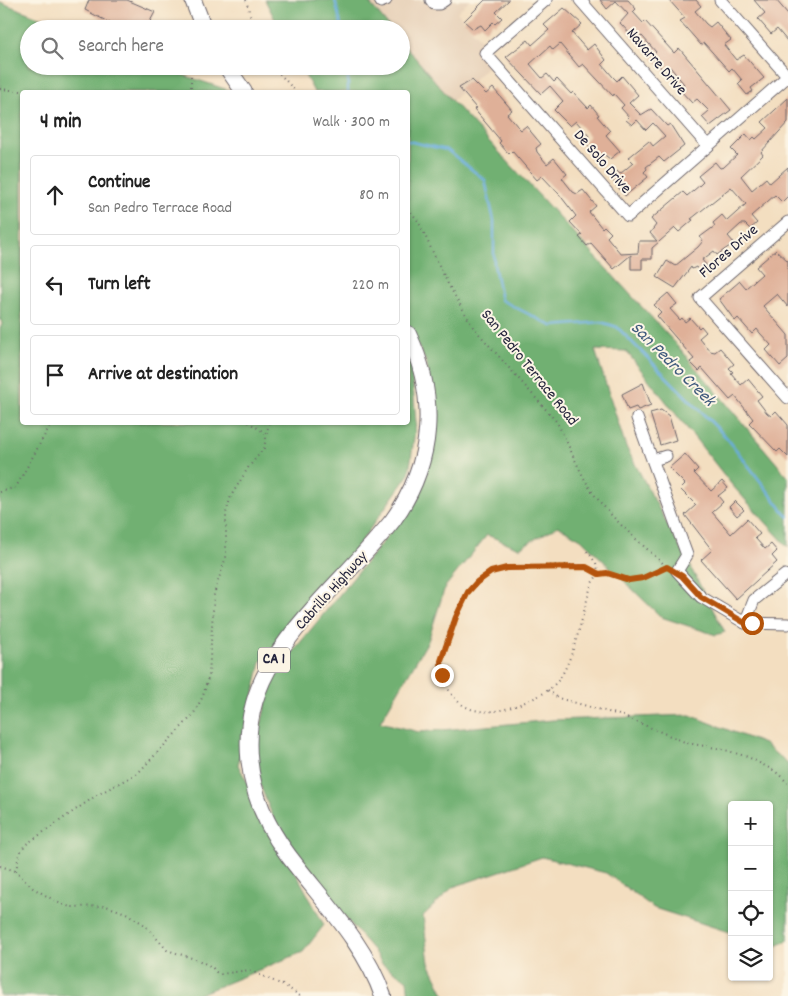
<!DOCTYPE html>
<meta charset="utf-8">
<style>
body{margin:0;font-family:Dekko,sans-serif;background:#f2f2f2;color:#222}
.controls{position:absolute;right:15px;bottom:15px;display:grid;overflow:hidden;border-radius:5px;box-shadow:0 1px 4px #0004}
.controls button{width:45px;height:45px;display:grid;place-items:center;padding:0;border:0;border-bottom:1px solid #e0e0e0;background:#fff;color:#222;font:25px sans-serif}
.stop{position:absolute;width:15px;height:15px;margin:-11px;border:4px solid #b45309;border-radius:50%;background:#fff}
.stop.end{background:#b45309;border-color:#fff;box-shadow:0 1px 5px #0008}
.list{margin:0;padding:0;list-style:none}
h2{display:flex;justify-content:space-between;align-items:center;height:65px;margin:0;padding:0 20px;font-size:21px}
h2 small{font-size:16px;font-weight:400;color:#767676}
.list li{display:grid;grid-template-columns:32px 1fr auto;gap:15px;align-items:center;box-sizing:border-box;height:80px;margin:0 10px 10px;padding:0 10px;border:1px solid #e0e0e0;border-radius:5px}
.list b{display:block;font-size:19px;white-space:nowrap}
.list p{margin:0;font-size:16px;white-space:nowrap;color:#767676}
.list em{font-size:16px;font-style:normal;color:#767676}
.icon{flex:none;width:28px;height:28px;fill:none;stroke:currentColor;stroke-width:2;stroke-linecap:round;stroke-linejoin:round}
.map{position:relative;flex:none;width:788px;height:996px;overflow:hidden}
.search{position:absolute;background:#fff;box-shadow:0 1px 4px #0004;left:20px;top:20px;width:390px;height:55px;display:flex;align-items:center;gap:12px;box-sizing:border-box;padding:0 18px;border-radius:28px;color:#767676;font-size:19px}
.panel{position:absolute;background:#fff;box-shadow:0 1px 4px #0004;left:20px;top:90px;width:390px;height:335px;border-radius:5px}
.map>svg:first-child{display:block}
</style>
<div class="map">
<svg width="788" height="996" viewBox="0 0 788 996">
<rect width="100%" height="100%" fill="#fcf5e5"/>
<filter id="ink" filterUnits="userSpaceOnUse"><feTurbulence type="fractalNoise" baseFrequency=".02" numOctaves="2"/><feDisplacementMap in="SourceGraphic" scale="10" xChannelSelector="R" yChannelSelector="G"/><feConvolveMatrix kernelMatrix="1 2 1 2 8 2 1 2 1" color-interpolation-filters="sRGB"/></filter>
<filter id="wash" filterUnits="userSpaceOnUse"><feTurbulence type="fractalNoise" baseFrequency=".0096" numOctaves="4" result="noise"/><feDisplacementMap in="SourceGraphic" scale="20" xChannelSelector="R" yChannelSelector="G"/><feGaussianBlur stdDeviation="1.12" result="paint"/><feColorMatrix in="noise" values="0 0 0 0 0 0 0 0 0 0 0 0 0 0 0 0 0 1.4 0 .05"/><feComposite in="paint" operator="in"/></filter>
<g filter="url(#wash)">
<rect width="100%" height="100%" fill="#f3dec0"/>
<path fill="#e6cfb6" d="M367 0H470L457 12 486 46 479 54 488 66 452 101 401 41V29H391Z"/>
<g fill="#71b072" stroke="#4a6956">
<path d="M265 0H367L391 29H280Z"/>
<path d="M0 2 70 29H29V66H156L234 92H22V422H408V352L411 358 416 423 409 474 355 550 261 662 238 765 324 925 303 952 195 996H0V329L2 324 0 318Z"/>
<path d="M401 41 452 101 677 345 788 477V547L732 485 626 351 595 350 626 447 725 632 716 635 661 617 581 539 558 526 519 548 487 535 445 587 428 641 380 722 419 732 553 720 690 715 764 744 788 764V940L777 946 769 943V805H732V933L654 908 606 873 542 857 453 887 423 916 429 963 445 996H409L407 980 382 964 373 950 327 896 279 832 252 765 272 677 407 512 435 430 427 364 408 327V92H314L300 66H401Z"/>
</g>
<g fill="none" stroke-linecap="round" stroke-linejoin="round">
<g stroke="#6baddf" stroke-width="2.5">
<path d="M335 0 342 29"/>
<path d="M348 66V92"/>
<path d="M408 141 447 150 485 180 494 221V264L501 300 552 326 601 322 617 327 727 438 788 517"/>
</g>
</g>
<g id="blocks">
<g fill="#dfb098">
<path d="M89 0H127L155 12 146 29H122L85 10Z"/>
<path d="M485 0H509L496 12 502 18 495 24 493 22 485 30 481 25 473 29 464 21Z"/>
<path d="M600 0H628L636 9 633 12 643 23 645 21 674 53 679 48 731 110 710 126 702 117 709 111 697 99 692 103 679 89 684 84 670 67 665 72 651 57 656 52 642 36 636 40 620 23 628 14 616 1 607 9Z"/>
<path d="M669 0H696L701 6 695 11 706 24 710 27 716 22 731 40 724 45 736 60 744 55 764 78 751 88 753 91 747 95 738 84 742 80 732 68 729 71 704 43 701 45 680 21 685 18Z"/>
<path d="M754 0H776L788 14V42L777 29 771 34 758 19 765 13Z"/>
<path d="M564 8 582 24 572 33 587 50 594 44 606 60 602 64 613 77 617 81 622 76 638 95 629 103 641 115 651 109 667 126 670 124 684 146 664 162 659 157 646 167 647 169 644 172 648 177 625 196 610 177 617 171 620 174 633 163 628 158 649 141 653 146 665 136 653 123 646 130 637 120 632 125 626 120 629 117 621 108 624 105 614 94 613 96 583 64 579 67 560 44 553 50 550 46 530 64 542 78 547 74 554 82 557 79 571 94 573 92 588 108 591 105 599 115 597 116 610 131 606 135 620 151 610 159 602 153 598 157 584 141 589 136 576 121 570 126 554 110 563 101 550 86 541 94 506 57 528 40 532 45 549 30 544 25Z"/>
<path d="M472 80 486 94 493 88 512 110 507 114 518 127 521 130 526 126 541 144 536 148 537 152 547 164 554 158 567 174 562 178 573 192 577 194 583 190 596 206 589 212 602 228 604 226 611 233 607 237 621 254 638 253 639 241H657L650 233 656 225 651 219 683 192 687 196 700 185 703 182 698 176 715 162 720 168 724 167 737 155 731 149 746 134 751 140 754 137 756 139 768 128 762 122 788 98V122L761 152 763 155 741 176 752 190 766 178 770 183 788 167V196L782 202 775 195 751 216 757 223 750 229 745 224H741L728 236 734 243 717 255 714 251 702 260 707 266 700 272 696 267 692 269 691 267 675 288 657 277 667 261 675 266 698 247 703 241 700 237 715 226 713 223 722 215 727 221 746 204 731 187 691 219 693 220 679 232 675 228 652 248V259H642V269H631V255L614 269 591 243 587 246 579 237 582 235 570 222 576 216 559 194 542 176 537 180 512 151 509 154 499 143 501 141 474 109 476 108 459 88Z"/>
<path d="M776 250 788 261V307L777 294 763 306 788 335V359L780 366 766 350 771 345 760 333 757 329 752 334 738 318 735 321 719 299 740 281 746 288 762 274 756 267Z"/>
<path d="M668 293 677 304 670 309 680 320 682 318 685 322 690 318 699 328 701 326 706 332 699 338 710 351 715 352 720 348 734 364 729 368 733 372 731 373 741 385 748 379 762 396 757 400 767 413 771 416 776 411 788 425V457L780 449 777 452 749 423 753 419 735 396 730 400 702 368 699 371 690 362 694 359 657 316 661 312 654 305Z"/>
<path d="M643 383 651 405 638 410 636 407 628 410 622 394Z"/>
<path d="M661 410 669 416 676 440 660 445 650 413Z"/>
<path d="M685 454 698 469 694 473 711 491 722 481 728 488 718 496 723 502 712 512 731 534 747 519 760 534 755 538 765 549 771 544 777 551 772 556 777 562 736 599 701 560 712 550 685 515 696 505 680 489 685 484 669 468Z"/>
<path d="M735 501 744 510 737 516 729 507Z"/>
</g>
</g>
</g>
<g filter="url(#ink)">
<use href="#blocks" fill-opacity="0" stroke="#6b646a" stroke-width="1"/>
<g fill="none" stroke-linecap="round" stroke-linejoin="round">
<defs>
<g id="minor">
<path d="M380 0 381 2 386 0"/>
<path d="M431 0 434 4H439L445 0"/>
<path d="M546 0 485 53 628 216 787 77"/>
<path d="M580 0 708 146"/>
<path d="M720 0 788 77"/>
<path d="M788 222 700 298 788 398"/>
<path d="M637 418 687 555 677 571 701 597 745 623 788 624"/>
<path d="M653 460 666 456"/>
<path d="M745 623 754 600 785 575"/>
</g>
<g id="highway">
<path d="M193 0 204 29"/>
<path d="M226 66 244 92"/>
<path d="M383 996C365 943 321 899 288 855 245 798 233 724 273 661 304 611 356 567 393 520 434 463 438 397 408 334"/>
</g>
</defs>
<use href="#minor" stroke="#6b646a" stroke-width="13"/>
<use href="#highway" stroke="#6b646a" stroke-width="18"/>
<g stroke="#6b646a" stroke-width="2" stroke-dasharray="1 4" stroke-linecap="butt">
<path d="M246 0 254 29"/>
<path d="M191 66V92"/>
<path d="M273 66 296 92"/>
<path d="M0 89 30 92"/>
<path d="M408 208 418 221 448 284 473 327 556 421C569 444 577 468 591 490 611 519 642 544 667 567"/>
<path d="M248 422 267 434"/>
<path d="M0 492 16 487 52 422"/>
<path d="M587 551 596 563 599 574"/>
<path d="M599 574C581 559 544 567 522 568 512 568 501 568 492 572 464 583 439 644 442 673 442 678 446 684 449 690 463 715 490 715 515 706 533 699 553 692 563 673 577 647 583 611 592 583L597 576C608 569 620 580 632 579 645 579 655 573 667 567"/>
<path d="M548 690 558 698 623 716 687 743 722 749 748 757 775 771 788 783"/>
<path d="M0 866 16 871 33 888 59 903 70 907 106 906 126 913 145 925 167 950 198 960 212 967 216 972 221 974 249 970 287 987 300 996"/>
<path d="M16 871 19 854 25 845 97 795 138 773 193 715 203 696 209 675 214 594 226 557V513L231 496 248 468 264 448 269 422"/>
</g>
<use href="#minor" stroke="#fff" stroke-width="11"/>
<use href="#highway" stroke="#fff" stroke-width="16"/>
</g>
</g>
<g fill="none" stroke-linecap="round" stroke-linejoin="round" filter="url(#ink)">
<path stroke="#b45309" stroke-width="6" d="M442 675 441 661 456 617 468 592 477 582 491 572 507 568 586 567 599 574 607 573 629 580 643 578 667 567 682 576 701 597 745 623H752"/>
</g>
<g text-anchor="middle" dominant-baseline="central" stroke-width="4" stroke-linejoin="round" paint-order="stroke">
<rect fill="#fcf5e5" stroke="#63616e" stroke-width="1" x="258" y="647.5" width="32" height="25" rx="4"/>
<g font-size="15" font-weight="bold" fill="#22223b">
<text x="274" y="660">CA 1</text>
</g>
<g font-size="16" fill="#22223b" stroke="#fcf5e5">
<text transform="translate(656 62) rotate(49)">Navarre Drive</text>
<text transform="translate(602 162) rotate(49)">De Solo Drive</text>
<text transform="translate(729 252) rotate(-41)">Flores Drive</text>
<text transform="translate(529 368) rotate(51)">San Pedro Terrace Road</text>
<text transform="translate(332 591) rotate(-48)">Cabrillo Highway</text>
</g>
<g font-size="18" font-style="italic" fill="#3f5a7d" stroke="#fcf5e5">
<text transform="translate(672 365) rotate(45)">San Pedro Creek</text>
</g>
</g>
</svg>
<div class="controls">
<button>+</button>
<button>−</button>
<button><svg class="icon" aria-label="locate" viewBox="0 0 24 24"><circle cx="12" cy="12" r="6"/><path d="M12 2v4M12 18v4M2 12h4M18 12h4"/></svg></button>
<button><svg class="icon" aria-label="layers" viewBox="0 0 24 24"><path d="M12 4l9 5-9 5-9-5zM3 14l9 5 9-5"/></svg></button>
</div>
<div class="stop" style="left:752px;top:623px"></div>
<div class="stop end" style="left:442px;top:675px"></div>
<div class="search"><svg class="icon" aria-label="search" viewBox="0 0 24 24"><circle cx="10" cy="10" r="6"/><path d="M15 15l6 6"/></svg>Search here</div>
<section class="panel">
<h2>4 min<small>Walk · 300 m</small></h2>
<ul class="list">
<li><svg class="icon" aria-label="ahead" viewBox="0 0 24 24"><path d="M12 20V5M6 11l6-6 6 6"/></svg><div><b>Continue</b><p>San Pedro Terrace Road</p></div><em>80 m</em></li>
<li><svg class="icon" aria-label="left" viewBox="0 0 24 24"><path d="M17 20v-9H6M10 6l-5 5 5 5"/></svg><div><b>Turn left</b></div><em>220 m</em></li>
<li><svg class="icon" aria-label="arrive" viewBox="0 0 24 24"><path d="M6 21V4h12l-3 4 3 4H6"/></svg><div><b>Arrive at destination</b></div></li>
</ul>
</section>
</div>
